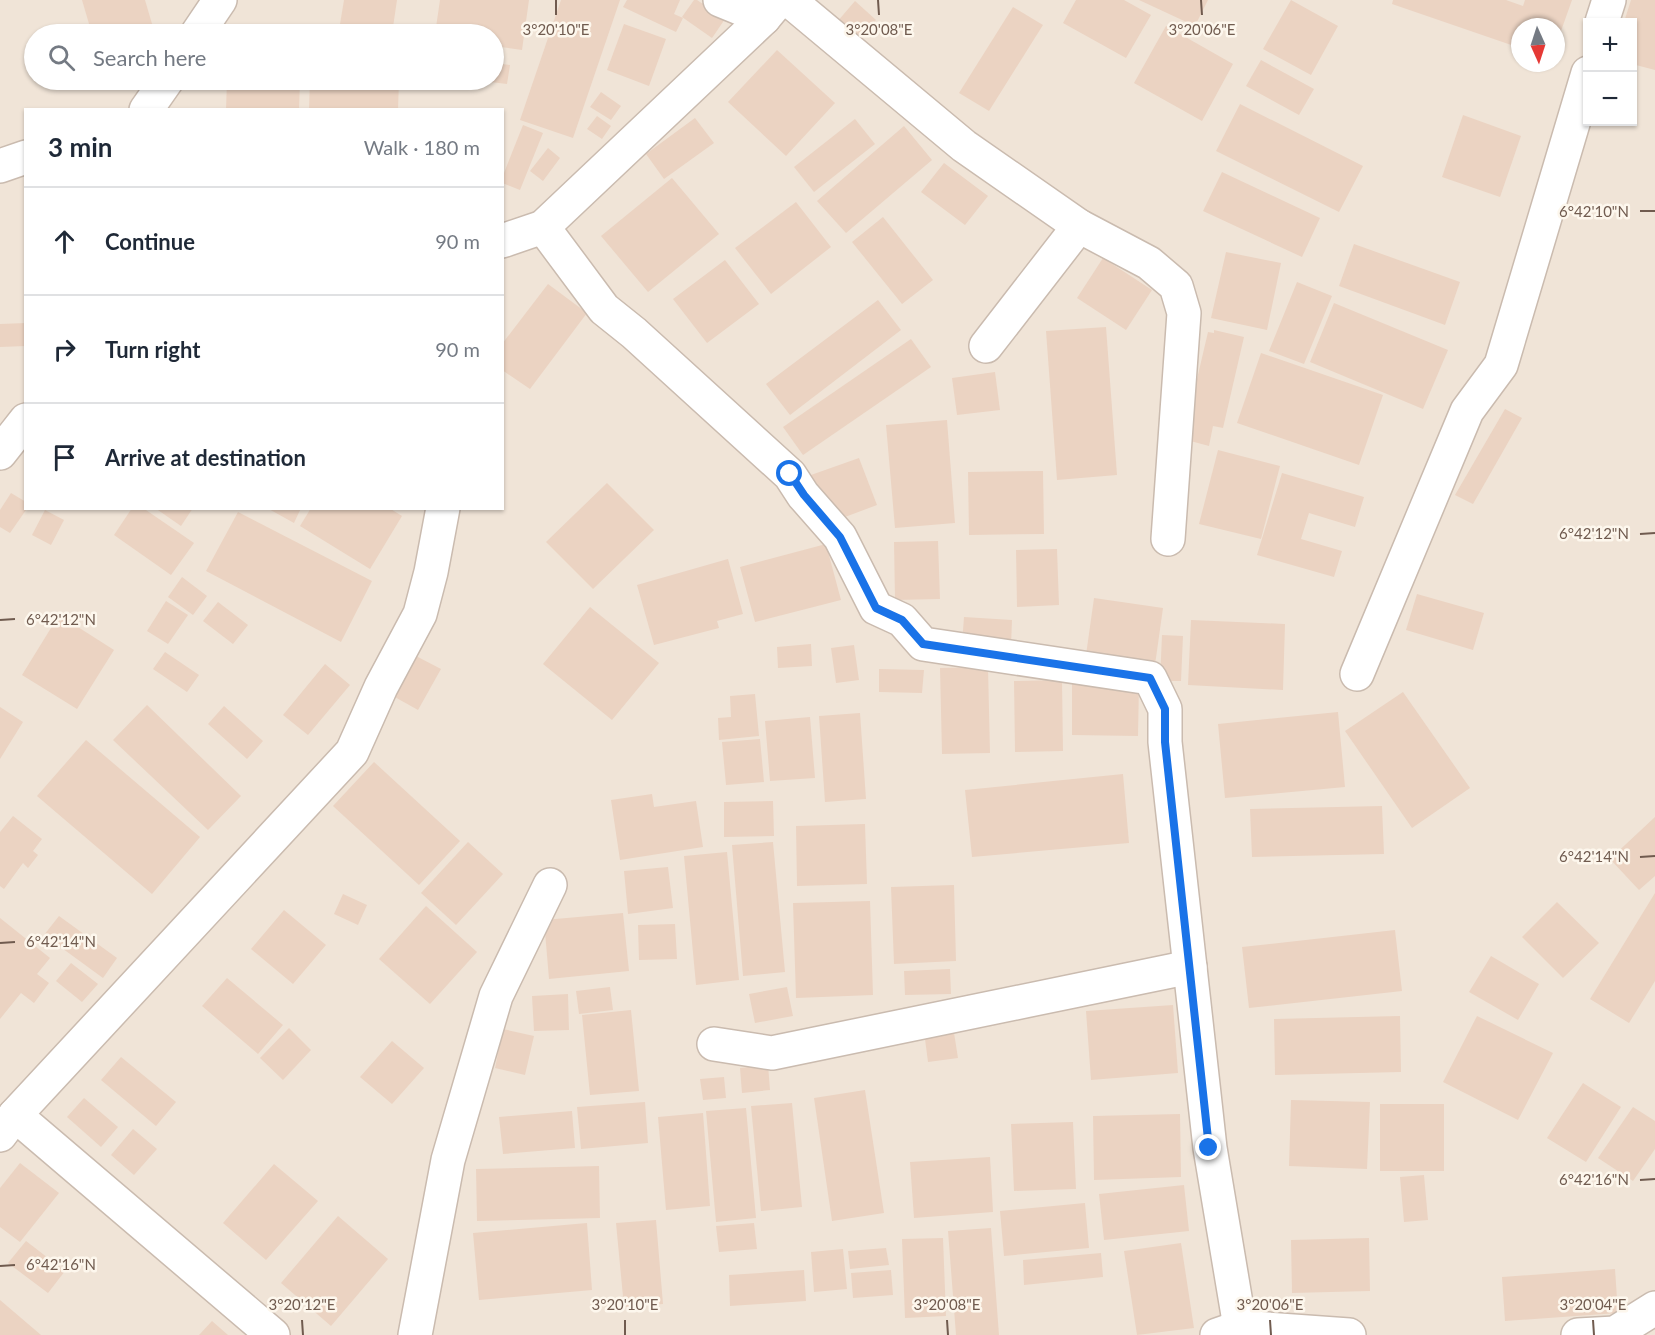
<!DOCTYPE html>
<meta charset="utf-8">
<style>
body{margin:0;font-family:Lato,sans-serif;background:#f6f6f7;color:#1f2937}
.controls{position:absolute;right:18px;top:18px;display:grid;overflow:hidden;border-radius:0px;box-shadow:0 2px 4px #0004}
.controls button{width:54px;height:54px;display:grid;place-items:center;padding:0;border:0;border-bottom:2px solid #e0e1e3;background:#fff;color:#1f2937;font:30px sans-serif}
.compass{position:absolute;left:1511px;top:18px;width:54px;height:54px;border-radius:50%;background:#fff;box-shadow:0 2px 4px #0004;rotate:177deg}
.stop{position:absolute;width:18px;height:18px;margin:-14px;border:4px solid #1a73e8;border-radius:50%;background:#fff}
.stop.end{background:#1a73e8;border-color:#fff;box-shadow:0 2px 6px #0008}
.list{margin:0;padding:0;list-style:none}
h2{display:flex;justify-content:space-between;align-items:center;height:78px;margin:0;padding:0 24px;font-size:26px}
h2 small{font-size:20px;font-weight:400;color:#747a83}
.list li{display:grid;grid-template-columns:39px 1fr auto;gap:18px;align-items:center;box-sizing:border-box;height:108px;padding:0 24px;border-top:2px solid #e0e1e3}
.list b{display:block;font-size:22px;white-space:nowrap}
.list em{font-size:20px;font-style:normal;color:#747a83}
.icon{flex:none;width:33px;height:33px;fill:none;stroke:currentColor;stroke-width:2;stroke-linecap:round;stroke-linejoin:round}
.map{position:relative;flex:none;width:1655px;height:1335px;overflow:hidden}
.search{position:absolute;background:#fff;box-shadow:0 2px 4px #0004;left:24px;top:24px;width:480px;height:66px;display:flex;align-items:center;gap:15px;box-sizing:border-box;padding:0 21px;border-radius:33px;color:#747a83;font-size:22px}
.panel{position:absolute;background:#fff;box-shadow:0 2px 4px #0004;left:24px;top:108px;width:480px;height:402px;border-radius:0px}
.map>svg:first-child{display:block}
</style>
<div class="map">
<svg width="1655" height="1335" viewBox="0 0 1655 1335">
<rect width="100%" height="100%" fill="#f9f2e7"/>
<path fill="#f0e4d7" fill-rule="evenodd" d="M0 0H1655V1335H0ZM1588 22H1632V122H1588ZM1520 27H1556V63H1520ZM34 34H494V80H34ZM26 110H502V508H26Z"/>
<g fill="#ebd3c2">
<path d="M82 0H145L155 34H92Z"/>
<path d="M344 0H397L392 34H367L339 30Z"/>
<path d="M440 0H529L522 50 494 46V34H435Z"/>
<path d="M561 0H620L573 138 520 120Z"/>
<path d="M627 0H680L674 14 683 18 676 32 623 7Z"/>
<path d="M694 0H697L725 19 712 38 682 17Z"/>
<path d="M1076 0H1124L1151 15 1126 58 1063 23Z"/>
<path d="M1139 0H1208L1195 26Z"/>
<path d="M1291 0 1338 26 1311 75 1263 49Z"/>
<path d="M1393 0H1506L1523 6 1525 0H1572L1556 45V27H1520V48L1392 4Z"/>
<path d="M1631 0H1655V70L1632 64V22H1624Z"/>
<path d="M855 1 876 20 858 41 837 22Z"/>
<path d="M1013 7 1043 25 989 111 959 93Z"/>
<path d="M624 24 666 39 649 86 607 70Z"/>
<path d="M1166 26 1233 64 1202 121 1134 83Z"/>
<path d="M777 50 835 103 786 156 728 102Z"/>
<path d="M1261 60 1314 89 1299 115 1246 86Z"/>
<path d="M494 63 510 65 507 84 482 81V80H494Z"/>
<path d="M227 80 300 81 299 110H226Z"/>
<path d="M310 80H399L398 110H309Z"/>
<path d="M601 92 621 106 611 120 590 107Z"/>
<path d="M1240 104 1363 166 1339 212 1216 151Z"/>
<path d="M1463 115 1521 136 1500 197 1442 177Z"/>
<path d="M597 116 611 126 602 139 587 129Z"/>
<path d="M695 118 714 143 664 179 646 154Z"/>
<path d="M855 119 875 144 814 192 794 167Z"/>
<path d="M523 125 543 133 520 190 502 183V178Z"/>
<path d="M904 126 932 160 846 233 817 201Z"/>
<path d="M548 148 560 158 543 181 530 171Z"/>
<path d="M944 163 988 196 965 225 921 192Z"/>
<path d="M1222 172 1320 218 1302 257 1203 211Z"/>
<path d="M672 178 719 234 648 292 601 236Z"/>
<path d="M796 202 831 247 771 294 735 248Z"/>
<path d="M883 217 933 280 902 304 852 242Z"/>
<path d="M1354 244 1460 282 1445 325 1339 286Z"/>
<path d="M1226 252 1281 263 1267 330 1211 318Z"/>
<path d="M1103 258 1152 290 1126 330 1077 298Z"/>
<path d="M725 260 759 304 707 343 673 299Z"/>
<path d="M1297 282 1332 296 1304 364 1269 351Z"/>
<path d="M548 284 587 313 530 389 502 370V344Z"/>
<path d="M878 300 901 330 790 415 766 384Z"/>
<path d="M1334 303 1448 350 1423 409 1310 362Z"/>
<path d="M26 323V346L0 347V324Z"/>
<path d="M1106 327 1117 475 1057 480 1046 331Z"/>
<path d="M1214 330 1244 337 1223 428 1213 426 1209 446 1183 439 1208 332 1214 333Z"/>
<path d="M911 339 931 367 803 455 783 427Z"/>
<path d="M1261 353 1383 395 1359 465 1237 423Z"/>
<path d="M995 372 1000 410 957 415 952 378Z"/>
<path d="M1505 409 1522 418 1473 504 1455 495Z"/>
<path d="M947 420 955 523 895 528 886 425Z"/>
<path d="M1218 450 1280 466 1261 539 1199 524Z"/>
<path d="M859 458 877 505 829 523 811 475Z"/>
<path d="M1043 471 1044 534 969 535 968 472Z"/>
<path d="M1282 473 1364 497 1355 527 1309 513 1301 539 1342 551 1334 577 1257 555Z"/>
<path d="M607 483 654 530 593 589 546 542Z"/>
<path d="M11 493 26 502V510L10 533 0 527V510Z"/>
<path d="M132 508H143L194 543 171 575 114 535Z"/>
<path d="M155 508H193L181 526Z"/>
<path d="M267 508H301L294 523Z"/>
<path d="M311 508H389L402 516 370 569 300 526Z"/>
<path d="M45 510 64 520 51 545 32 535Z"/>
<path d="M238 512 372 581 341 642 206 571Z"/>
<path d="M938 541 940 599 895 600 894 542Z"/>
<path d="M826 544 841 600 755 622 740 567Z"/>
<path d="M1057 549 1059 605 1017 607 1016 550Z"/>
<path d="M728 559 743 614 717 621 719 628 654 645 637 585Z"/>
<path d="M182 577 207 596 193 615 168 597Z"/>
<path d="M1417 594 1484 613 1473 650 1406 630Z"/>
<path d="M1094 598 1163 608 1155 665 1086 655Z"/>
<path d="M166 601 188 615 168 644 147 631Z"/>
<path d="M218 602 248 625 233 644 203 621Z"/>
<path d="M590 607 659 663 612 720 543 664Z"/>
<path d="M59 615 114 650 77 709 22 675Z"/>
<path d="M964 617 1012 620 1011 646 962 644Z"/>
<path d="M1191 620 1285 624 1283 690 1188 685Z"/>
<path d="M1162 635 1183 636 1181 681H1160Z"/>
<path d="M811 644 812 666 778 668 777 647Z"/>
<path d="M854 645 859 680 836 683 831 648Z"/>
<path d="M165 652 199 675 187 692 153 669Z"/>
<path d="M416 656 441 669 418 710 393 696Z"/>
<path d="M325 664 350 685 308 735 283 715Z"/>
<path d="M988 667 990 753 942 754 940 668Z"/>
<path d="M879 669 924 670 922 693 879 692Z"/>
<path d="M1062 680 1063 751 1015 752 1014 681Z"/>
<path d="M1072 683 1139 684 1138 736 1072 735Z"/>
<path d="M1403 692 1470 788 1412 828 1345 731Z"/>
<path d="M755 694 759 736 719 740 718 718 731 717 730 696Z"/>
<path d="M147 705 241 796 208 830 113 740Z"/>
<path d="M224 706 263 741 247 759 208 724Z"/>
<path d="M0 707 23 722 0 759Z"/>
<path d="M1338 712 1345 787 1225 798 1218 724Z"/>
<path d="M860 713 866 799 825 802 819 716Z"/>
<path d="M810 717 815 778 770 781 765 721Z"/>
<path d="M760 739 764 782 726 785 722 742Z"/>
<path d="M86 740 200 837 152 894 37 796Z"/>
<path d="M374 762 460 841 419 885 333 806Z"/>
<path d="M1123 774 1129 843 972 857 965 790Z"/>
<path d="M652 794 654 807 696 801 703 847 620 860 611 800Z"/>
<path d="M773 801 774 836 724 837V802Z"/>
<path d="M1382 806 1384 854 1252 857 1250 809Z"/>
<path d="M13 816 42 839 33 851 38 855 28 868 23 863 4 889 0 886V832Z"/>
<path d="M1655 817V876L1639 890 1610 859Z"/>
<path d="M865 824 867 884 797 886 796 826Z"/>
<path d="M468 842 503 874 456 925 421 893Z"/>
<path d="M773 842 785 972 743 976 732 845Z"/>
<path d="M727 852 739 980 696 985 684 856Z"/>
<path d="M668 867 673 908 628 914 624 871Z"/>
<path d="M954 885 956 961 894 964 891 887Z"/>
<path d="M1655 893V981L1629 1023 1590 999Z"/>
<path d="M343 894 367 905 358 925 334 914Z"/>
<path d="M870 901 873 995 796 998 793 903Z"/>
<path d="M1557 902 1599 943 1563 978 1522 937Z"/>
<path d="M426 906 477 952 430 1004 379 959Z"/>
<path d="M284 910 326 945 293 984 251 949Z"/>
<path d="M623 913 629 971 549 979 544 920Z"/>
<path d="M59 916 117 958 103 978 44 935Z"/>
<path d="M0 918 50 958 37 974 49 983 34 1003 21 993 0 1019Z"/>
<path d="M675 924 677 959 639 960 638 925Z"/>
<path d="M1395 930 1402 991 1249 1008 1242 947Z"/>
<path d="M1491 956 1539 984 1518 1020 1469 992Z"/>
<path d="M71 963 98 984 82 1002 56 981Z"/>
<path d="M950 969 951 994 905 995 904 971Z"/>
<path d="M227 978 283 1025 258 1054 202 1006Z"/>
<path d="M610 987 613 1010 579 1014 576 991Z"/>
<path d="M787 987 793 1016 755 1023 749 994Z"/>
<path d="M568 994 569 1030 534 1031 532 996Z"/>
<path d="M1173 1005 1178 1073 1091 1080 1086 1011Z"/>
<path d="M631 1010 639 1091 590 1095 582 1015Z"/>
<path d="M1400 1016 1401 1072 1275 1075 1274 1019Z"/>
<path d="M1477 1016 1553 1053 1518 1120 1443 1082Z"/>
<path d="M952 1020 958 1058 928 1062 923 1024Z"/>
<path d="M289 1028 311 1050 283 1080 260 1058Z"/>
<path d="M503 1029 534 1036 525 1075 495 1068Z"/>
<path d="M392 1041 424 1068 392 1104 360 1077Z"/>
<path d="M121 1057 176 1102 156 1126 101 1080Z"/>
<path d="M768 1065 770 1090 742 1093 740 1068Z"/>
<path d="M724 1077 726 1098 703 1100 700 1079Z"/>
<path d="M1583 1083 1621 1107 1586 1162 1547 1138Z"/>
<path d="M865 1090 884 1213 832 1221 814 1098Z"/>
<path d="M84 1098 118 1127 101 1147 67 1117Z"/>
<path d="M1291 1100 1370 1102 1367 1169 1289 1166Z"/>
<path d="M645 1102 648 1143 581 1149 577 1107Z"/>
<path d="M792 1103 802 1207 761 1211 751 1106Z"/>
<rect x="1380" y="1104" width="64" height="67"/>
<path d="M1633 1107 1655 1121V1149L1633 1181 1598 1158Z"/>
<path d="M746 1108 756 1218 716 1222 706 1111Z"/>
<path d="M572 1111 575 1148 503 1154 499 1117Z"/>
<path d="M703 1113 710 1206 666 1210 658 1117Z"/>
<path d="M1180 1114 1181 1177 1094 1180 1093 1116Z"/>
<path d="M1073 1122 1076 1189 1014 1191 1011 1124Z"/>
<path d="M133 1129 157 1149 134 1175 111 1155Z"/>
<path d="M990 1157 993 1212 914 1218 910 1162Z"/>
<path d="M20 1163 59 1193 20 1242 0 1227V1188Z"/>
<path d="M274 1164 318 1201 266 1260 223 1223Z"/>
<path d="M599 1166 600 1218 477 1221 476 1169Z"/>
<path d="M1424 1175 1428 1220 1404 1222 1400 1177Z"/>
<path d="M1184 1185 1189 1231 1104 1240 1099 1194Z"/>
<path d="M1085 1203 1089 1248 1004 1256 1000 1211Z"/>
<path d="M338 1216 388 1259 331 1326 281 1283Z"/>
<path d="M656 1220 663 1304 624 1307 616 1223Z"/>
<path d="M587 1223 592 1290 479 1300 473 1233Z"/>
<path d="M754 1223 757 1249 719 1252 716 1226Z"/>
<path d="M991 1228 999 1335H956L948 1231Z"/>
<path d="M943 1238 946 1316 905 1318 902 1239Z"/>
<path d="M1369 1238 1370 1291 1292 1293 1291 1240Z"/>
<path d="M26 1241 65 1271 48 1293 8 1263Z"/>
<path d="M1181 1243 1194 1328 1137 1335 1124 1251Z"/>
<path d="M886 1248 889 1265 850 1269 848 1251Z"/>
<path d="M843 1249 847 1289 814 1292 811 1252Z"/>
<path d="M1101 1253 1103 1277 1024 1285 1023 1260Z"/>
<path d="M1615 1269 1618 1313 1505 1321 1502 1277Z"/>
<path d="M804 1270 806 1301 730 1306 729 1275Z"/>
<path d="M891 1270 893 1295 853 1298 851 1273Z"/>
<path d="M0 1300 41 1335H0Z"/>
<path d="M212 1321 228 1335H199Z"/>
</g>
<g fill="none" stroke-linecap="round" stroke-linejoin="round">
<defs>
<g id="minor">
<path d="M720 0 764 18"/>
<path d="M789 0 964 146 1079 226 1149 263 1176 286 1184 313 1168 539"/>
<path d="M1602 22 1609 0"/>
<path d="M197 34 220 0"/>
<path d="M146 110 167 80"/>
<path d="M0 166 26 157"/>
<path d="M543 227 604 309 634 333 790 475 803 495 840 537 876 608 902 620 923 644 1150 678 1165 709V742L1210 1148 1240 1327"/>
<path d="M502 241 543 227 764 18 779 0"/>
<path d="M986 346 1079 226"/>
<path d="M0 453 26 420"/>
<path d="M1357 674 1467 411 1501 365 1588 73"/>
<path d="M714 1044 772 1053 1190 967"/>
<path d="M15 1115 273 1335"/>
<path d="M0 1135 15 1115 352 752 381 687 420 614 431 572 443 508"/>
<path d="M415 1335 448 1160 496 996 550 885"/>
<path d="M1217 1335 1240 1327 1349 1335"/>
<path d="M1578 1335 1615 1333 1655 1308"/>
</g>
</defs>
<use href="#minor" stroke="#cabbaf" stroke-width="36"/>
<use href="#minor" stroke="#fff" stroke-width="33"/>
</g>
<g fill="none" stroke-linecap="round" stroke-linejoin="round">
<path stroke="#1a73e8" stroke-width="8" d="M790 474 804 495 840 537 876 608 902 620 923 644 1150 678 1165 709V742L1209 1148"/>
</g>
<path fill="none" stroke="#705b4f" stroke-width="2" d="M556 0V15M878 0 879 15M1201 0 1202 15M1640 211H1655M1640 534 1655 533M0 620 15 619M1640 857 1655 856M0 943 15 942M1640 1180 1655 1179M0 1266 15 1265M302 1320 303 1335M625 1320V1335M947 1320 948 1335M1270 1320 1271 1335M1593 1320 1594 1335"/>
<g font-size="15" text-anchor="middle" fill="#705b4f" stroke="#fdf7ed" stroke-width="5" stroke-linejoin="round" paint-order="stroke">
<text x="556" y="35">3°20'10"E</text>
<text x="879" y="35">3°20'08"E</text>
<text x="1202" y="35">3°20'06"E</text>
<text x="1594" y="217">6°42'10"N</text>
<text x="1594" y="539">6°42'12"N</text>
<text x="61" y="625">6°42'12"N</text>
<text x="1594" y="862">6°42'14"N</text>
<text x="61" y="947">6°42'14"N</text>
<text x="1594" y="1185">6°42'16"N</text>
<text x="61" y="1270">6°42'16"N</text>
<text x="302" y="1310">3°20'12"E</text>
<text x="625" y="1310">3°20'10"E</text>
<text x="947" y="1310">3°20'08"E</text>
<text x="1270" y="1310">3°20'06"E</text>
<text x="1593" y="1310">3°20'04"E</text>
</g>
</svg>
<div class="controls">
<button>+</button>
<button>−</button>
</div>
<svg class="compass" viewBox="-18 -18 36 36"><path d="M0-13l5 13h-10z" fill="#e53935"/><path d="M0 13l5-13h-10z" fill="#747a83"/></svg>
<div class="stop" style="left:790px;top:474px"></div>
<div class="stop end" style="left:1209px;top:1148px"></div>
<div class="search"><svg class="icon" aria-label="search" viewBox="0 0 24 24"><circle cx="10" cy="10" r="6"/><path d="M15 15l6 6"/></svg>Search here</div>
<section class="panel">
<h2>3 min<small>Walk · 180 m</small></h2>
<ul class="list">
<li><svg class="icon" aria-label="ahead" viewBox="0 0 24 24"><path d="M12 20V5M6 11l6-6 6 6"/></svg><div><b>Continue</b></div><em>90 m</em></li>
<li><svg class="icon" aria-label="right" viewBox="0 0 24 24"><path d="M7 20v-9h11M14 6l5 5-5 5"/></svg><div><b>Turn right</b></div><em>90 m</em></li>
<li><svg class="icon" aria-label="arrive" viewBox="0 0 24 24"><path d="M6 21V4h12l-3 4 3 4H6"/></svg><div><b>Arrive at destination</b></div></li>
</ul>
</section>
</div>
